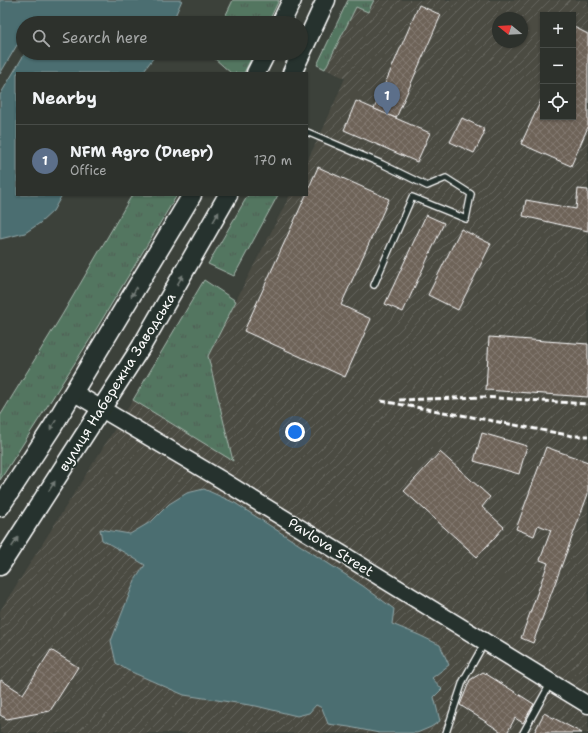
<!DOCTYPE html>
<meta charset="utf-8">
<style>
body{margin:0;font-family:"Shantell Sans",sans-serif;background:#393d38;color:#f1f3f6}
.controls{position:absolute;right:12px;top:12px;display:grid;overflow:hidden;border-radius:0px;box-shadow:0 1px 3px #0004}
.controls button{width:36px;height:36px;display:grid;place-items:center;padding:0;border:0;border-bottom:1px solid #484c48;background:#2d312c;color:#f1f3f6;font:20px sans-serif}
.compass{position:absolute;left:492px;top:12px;width:36px;height:36px;border-radius:50%;background:#2d312c;box-shadow:0 1px 3px #0004;rotate:288deg}
.you{position:absolute;left:295px;top:432px;width:14px;height:14px;margin:-10px;border:3px solid #fff;border-radius:50%;background:#1a73e8;box-shadow:0 0 0 6px #1a73e833}
.badge{display:grid;place-items:center;width:26px;height:26px;border-radius:50%;background:#ffd166;color:#fff;font-size:13px;font-weight:700}
.pin{position:absolute;translate:-50% -33px;filter:drop-shadow(0 1px 2px #0008)}
.pin::after{content:'';position:absolute;top:21px;width:14px;height:12px;background:inherit;clip-path:polygon(0 0,100% 0,50% 100%)}
.list{margin:0;padding:0;list-style:none}
h2{display:flex;justify-content:space-between;align-items:center;height:52px;margin:0;padding:0 16px;font-size:17px}
h2 small{font-size:13px;font-weight:400;color:#a7a9a9}
.list li{display:grid;grid-template-columns:26px 1fr auto;gap:12px;align-items:center;box-sizing:border-box;height:72px;padding:0 16px;border-top:1px solid #484c48}
.list b{display:block;font-size:15px;white-space:nowrap}
.list p{margin:0;font-size:13px;white-space:nowrap;color:#a7a9a9}
.list em{font-size:13px;font-style:normal;color:#a7a9a9}
.icon{flex:none;width:22px;height:22px;fill:none;stroke:currentColor;stroke-width:2;stroke-linecap:round;stroke-linejoin:round}
.map{position:relative;flex:none;width:588px;height:733px;overflow:hidden}
.search{position:absolute;background:#2d312c;box-shadow:0 1px 3px #0004;left:16px;top:16px;width:292px;height:44px;display:flex;align-items:center;gap:10px;box-sizing:border-box;padding:0 14px;border-radius:22px;color:#a7a9a9;font-size:15px}
.panel{position:absolute;background:#2d312c;box-shadow:0 1px 3px #0004;left:16px;top:72px;width:292px;height:124px;border-radius:0px}
.map>svg:first-child{display:block}
</style>
<div class="map">
<svg width="588" height="733" viewBox="0 0 588 733">
<defs>
<pattern id="industrial-furrows" width="10" height="10" patternUnits="userSpaceOnUse"><rect width="10" height="10" fill="#4b4b43"/><path d="M-1 1l2-2M0 10L10 0M9 11l2-2" fill="none" stroke="#66665f"/></pattern>
<pattern id="grass-tufts" width="24" height="20" patternUnits="userSpaceOnUse"><rect width="24" height="20" fill="#537660"/><path d="M3 7l-1-3M5 7V3M7 7l1-3M15 17l-1-3M17 17v-4M19 17l1-3" fill="none" stroke="#4f5d54"/></pattern>
<pattern id="building-cross-hatch" width="8" height="8" patternUnits="userSpaceOnUse"><rect width="8" height="8" fill="#6e6359"/><path d="M0 0l8 8M0 8l8-8" fill="none" stroke="#847a72"/></pattern>
</defs>
<rect width="100%" height="100%" fill="#3c413a"/>
<filter id="ink" filterUnits="userSpaceOnUse"><feTurbulence type="fractalNoise" baseFrequency=".025" numOctaves="2"/><feDisplacementMap in="SourceGraphic" scale="8" xChannelSelector="R" yChannelSelector="G"/><feConvolveMatrix kernelMatrix="1 2 1 2 8 2 1 2 1" color-interpolation-filters="sRGB"/></filter>
<g filter="url(#ink)">
<path fill="url(#industrial-furrows)" fill-rule="evenodd" d="M374 0H588V733H0V611L133 400 233 460 208 355 290 195H307V161L324 127 345 78 325 69 356 6 368 12ZM543 15H573V117H543ZM498 18H522V42H498Z"/>
<g fill="url(#grass-tufts)" stroke="#a9bab0">
<path d="M233 0H279L268 23H222Z"/>
<path d="M348 0H374L368 12 356 7 325 69 317 65Z"/>
<path d="M211 53H254L244 73H231L214 58Z"/>
<path d="M132 195H177L94 333 0 480V416L62 315Z"/>
<path d="M248 195H278L234 276 208 264Z"/>
<path d="M204 280 236 301 208 356 233 461 133 400Z"/>
</g>
<g fill="#4b6e71" stroke="#93a8aa">
<path d="M0 0H182L172 23H23V48L17 45 0 74Z"/>
<path d="M25 53H157L142 73H17V195H62L53 211 40 223 25 233 0 239V95Z"/>
<path d="M204 489 235 503 363 586 394 609 392 624 419 635 440 645 449 665 432 678 442 689 434 697 440 721 431 727 417 733H379L349 727 328 724 322 708 316 705 309 713 297 716 256 706 184 695 127 670 116 663 111 641 135 580 145 565 127 554 102 540 100 529 130 534 152 521 169 504 187 493Z"/>
</g>
<g fill="url(#building-cross-hatch)" stroke="#fff">
<path d="M419 5 441 15 396 118 374 109Z"/>
<path d="M574 27 588 34V127L571 166 521 144 543 96V117H573V29Z"/>
<path d="M356 101 430 133 417 162 344 130Z"/>
<path d="M462 118 483 128 484 134 474 153 450 142Z"/>
<path d="M318 167 389 199 341 305 371 319 345 377 244 331 306 195H307V192Z"/>
<path d="M578 189 588 190V231L523 216 526 200 576 209Z"/>
<path d="M426 215 444 223 403 312 385 304Z"/>
<path d="M461 229 491 244 458 310 428 295Z"/>
<path d="M489 337 588 344V397L486 390Z"/>
<path d="M482 433 527 446 519 474 474 461Z"/>
<path d="M546 447 588 462V494L533 643 521 638 548 563 540 560 551 530 538 525 534 536 516 529Z"/>
<path d="M440 452 490 497 482 507 504 527 477 557 404 491Z"/>
<path d="M51 650 78 667 50 711 7 719 0 715V682L1 680 23 694Z"/>
<path d="M483 672 534 704 523 723 515 718 507 733H503L460 705 470 680Z"/>
<path d="M544 713 582 733H534Z"/>
</g>
<g fill="none" stroke-linecap="round" stroke-linejoin="round">
<defs>
<g id="lane">
<path d="M307 132 382 164 427 186 446 178 471 194 466 219 412 197 374 285"/>
<path d="M446 733 463 681 485 642"/>
<path d="M523 733 550 684"/>
</g>
<path id="secondary" d="M73 392 220 479 588 705"/>
<g id="primary">
<path d="M281 23 292 0"/>
<path d="M256 73 266 53"/>
<path d="M292 73 326 0"/>
<path d="M0 507 53 426 192 195"/>
<path d="M0 566 141 347 228 195"/>
</g>
</defs>
<use href="#lane" stroke="#fff" stroke-width="8"/>
<use href="#secondary" stroke="#fff" stroke-width="19"/>
<use href="#primary" stroke="#fff" stroke-width="21"/>
<use href="#lane" stroke="#26332d" stroke-width="5.5"/>
<use href="#secondary" stroke="#26332d" stroke-width="16"/>
<use href="#primary" stroke="#26332d" stroke-width="18"/>
<g stroke="#fff" stroke-width="3" stroke-dasharray="6 3" stroke-linecap="butt">
<path d="M399 400 483 397 588 404"/>
<path d="M381 401 472 417 573 436H588"/>
</g>
</g>
<defs><path id="oneway-solid" d="M-6-.8H1V-3.2L6.5 0L1 3.2V.8H-6Z"/></defs>
<g fill="#727a76">
<use href="#oneway-solid" transform="translate(216 217) rotate(-60)"/>
<use href="#oneway-solid" transform="translate(180 280) rotate(-60)"/>
<use href="#oneway-solid" transform="translate(134 292) rotate(121)"/>
<use href="#oneway-solid" transform="translate(53 425) rotate(122)"/>
<use href="#oneway-solid" transform="translate(52 486) rotate(-57)"/>
<use href="#oneway-solid" transform="translate(15 542) rotate(-57)"/>
</g>
</g>
<g text-anchor="middle" dominant-baseline="central" stroke-width="3.5" stroke-linejoin="round" paint-order="stroke">
<g font-size="14" fill="#fff" stroke="#26332d">
<text transform="translate(117 382) rotate(-58)">вулиця Набережна Заводська</text>
<text transform="translate(331 547) rotate(32)">Pavlova Street</text>
</g>
</g>
</svg>
<div class="controls">
<button>+</button>
<button>−</button>
<button><svg class="icon" aria-label="locate" viewBox="0 0 24 24"><circle cx="12" cy="12" r="6"/><path d="M12 2v4M12 18v4M2 12h4M18 12h4"/></svg></button>
</div>
<svg class="compass" viewBox="-18 -18 36 36"><path d="M0-13l5 13h-10z" fill="#e53935"/><path d="M0 13l5-13h-10z" fill="#a7a9a9"/></svg>
<div class="you"></div>
<div class="pin badge" style="left:387px;top:115px;background:#5c6f8a">1</div>
<div class="search"><svg class="icon" aria-label="search" viewBox="0 0 24 24"><circle cx="10" cy="10" r="6"/><path d="M15 15l6 6"/></svg>Search here</div>
<section class="panel">
<h2>Nearby<small></small></h2>
<ul class="list">
<li><span class="badge" style="background:#5c6f8a">1</span><div><b>NFM Agro (Dnepr)</b><p>Office</p></div><em>170 m</em></li>
</ul>
</section>
</div>
